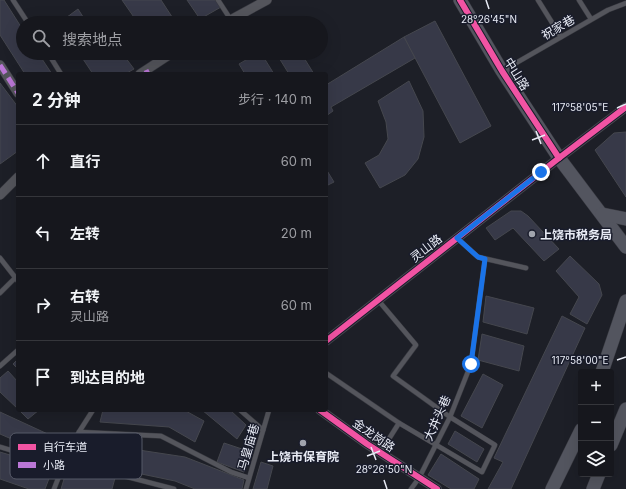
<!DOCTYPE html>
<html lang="zh">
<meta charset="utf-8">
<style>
body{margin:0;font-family:Inter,"Noto Sans SC",sans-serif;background:#1f2026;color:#f1f3f6}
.controls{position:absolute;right:12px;bottom:12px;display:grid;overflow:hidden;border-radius:4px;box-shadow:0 4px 16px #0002}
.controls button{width:36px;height:36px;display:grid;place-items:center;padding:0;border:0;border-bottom:1px solid #35363b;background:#16171d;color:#f1f3f6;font:20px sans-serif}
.stop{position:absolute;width:12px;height:12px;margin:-9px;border:3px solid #1a73e8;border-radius:50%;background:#fff}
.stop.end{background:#1a73e8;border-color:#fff;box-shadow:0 1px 4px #0008}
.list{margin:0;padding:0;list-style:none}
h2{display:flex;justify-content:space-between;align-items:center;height:52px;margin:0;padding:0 16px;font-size:17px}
h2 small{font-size:13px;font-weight:400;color:#9e9fa4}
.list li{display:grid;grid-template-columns:26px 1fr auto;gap:12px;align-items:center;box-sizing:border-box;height:72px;padding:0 16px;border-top:1px solid #35363b}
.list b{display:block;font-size:15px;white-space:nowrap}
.list p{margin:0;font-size:13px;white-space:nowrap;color:#9e9fa4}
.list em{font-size:13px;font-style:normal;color:#9e9fa4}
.icon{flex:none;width:22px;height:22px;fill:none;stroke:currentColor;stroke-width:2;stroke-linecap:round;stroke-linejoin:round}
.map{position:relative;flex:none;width:626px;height:489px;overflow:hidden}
.search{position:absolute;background:#16171d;box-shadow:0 4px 16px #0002;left:16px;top:16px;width:312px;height:44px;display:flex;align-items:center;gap:10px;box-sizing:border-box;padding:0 14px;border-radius:22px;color:#9e9fa4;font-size:15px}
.panel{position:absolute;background:#16171d;box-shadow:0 4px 16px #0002;left:16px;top:72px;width:312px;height:340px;border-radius:4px}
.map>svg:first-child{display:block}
</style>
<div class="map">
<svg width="626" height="489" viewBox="0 0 626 489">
<rect width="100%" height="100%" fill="#1d1f27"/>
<g fill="#373948" stroke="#45474e">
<path d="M0 0H4L23 30V53H38L52 74H25L0 35Z"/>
<path d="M122 0H161L176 23H138Z"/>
<path d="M187 0H217L221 7 200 19Z"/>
<path d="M78 9 87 23H59Z"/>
<path d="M435 21 491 126 460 143 404 37Z"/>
<path d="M404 37 415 58 331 107 333 111 326 116V85Z"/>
<path d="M79 53H122L134 69 125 74H93Z"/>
<path d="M232 53H247L236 59Z"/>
<path d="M258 53H261L274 74H245L239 64Z"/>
<path d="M276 53H301L314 74H289Z"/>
<path d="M409 81 423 111 424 137 418 159 405 175 380 188 365 163 379 155 388 139 386 122 378 101Z"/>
<path d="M0 83 18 107V151L0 164Z"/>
<path d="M626 132V197L595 150 614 133Z"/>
<path d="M326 169 334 182 326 186Z"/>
<path d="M511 211H521L528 216 559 249 544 261 513 228 495 240 486 228Z"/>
<path d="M570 256 599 284 602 295 587 324 570 314 579 297 556 271Z"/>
<path d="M486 296 534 308 527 334 483 322Z"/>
<path d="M562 316 585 328 511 489H488L503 462 494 458Z"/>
<path d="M482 334 524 346 519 371 478 360Z"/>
<path d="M18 359V369L13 364Z"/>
<path d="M8 371 18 382V409L0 392V378Z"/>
<path d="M483 374 503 385 482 428 461 416Z"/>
<path d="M19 410H39L28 419Z"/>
<path d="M103 410H184L204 421 195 442 169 427 100 422Z"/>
<path d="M202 410H230L246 425 237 439Z"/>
<path d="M0 412 52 436 44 453 0 434Z"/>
<path d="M455 431 484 449 477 462 448 444Z"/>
<path d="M83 438 119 447 185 457 244 480 242 489H195L175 481 113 468 78 456Z"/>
<path d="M224 443 251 452 244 472 217 462Z"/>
<path d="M0 452 53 468 45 489H29L0 479Z"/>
<path d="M441 454 479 479 474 489H451L428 475Z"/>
<path d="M261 462 273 466 267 489H253Z"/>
<path d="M68 466 115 478 112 489H61Z"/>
</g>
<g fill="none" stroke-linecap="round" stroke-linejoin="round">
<defs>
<g id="lane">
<path d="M13 0 28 23"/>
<path d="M218 0 231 20"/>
<path d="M538 0 561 37"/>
<path d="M579 0 591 19"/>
<path d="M48 53 61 74"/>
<path d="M504 70 608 10 626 3"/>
<path d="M457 238 478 257 526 268"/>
<path d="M0 258 18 281"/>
<path d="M0 293 15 278"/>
<path d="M378 300 416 345 393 376 450 417 495 445 482 472 399 423"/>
<path d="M0 366 18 350"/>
<path d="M326 373 399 423 380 453"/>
<path d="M93 410 79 432 161 436 231 472 249 478"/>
<path d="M240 410 263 430"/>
<path d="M0 447 63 466"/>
<path d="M65 463 79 432"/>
<path d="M54 489 63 466 65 463 70 462 174 489"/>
<path d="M246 489 269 410"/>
<path d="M411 489 419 478 450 417 471 364 485 259"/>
</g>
<g id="street">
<path d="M225 23 267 0"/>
<path d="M0 65 18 93"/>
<path d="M140 74 172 53"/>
<path d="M0 195 18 177"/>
<path d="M326 341 559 158 626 107"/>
<path d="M320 410 367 444 437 489"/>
</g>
<g id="secondary">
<path d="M460 0 502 71 559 158 626 247"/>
<path d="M602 214 626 219"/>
<path d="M602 372 626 301"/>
<path d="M611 445 626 409"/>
<path d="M552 489 581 430"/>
<path d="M593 489 599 474"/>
</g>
</defs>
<use href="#lane" stroke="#393a41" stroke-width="5.5"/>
<use href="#street" stroke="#393a41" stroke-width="10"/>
<use href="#secondary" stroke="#393a41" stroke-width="14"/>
<use href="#lane" stroke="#54555c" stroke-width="4.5"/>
<use href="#street" stroke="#54555c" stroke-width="9"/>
<use href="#secondary" stroke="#53555f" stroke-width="13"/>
<g stroke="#ba77d6" stroke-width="5" stroke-dasharray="10 5" stroke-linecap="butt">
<path d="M0 65 18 93"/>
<path d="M146 70 148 74"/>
</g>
<defs>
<g id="cycleway">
<path d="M460 0 502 71 559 158"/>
<path d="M326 341 559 158 626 107"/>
<path d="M320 410 367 444 437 489"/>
</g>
</defs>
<use href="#cycleway" stroke="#191c2b" stroke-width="8"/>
<use href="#cycleway" stroke="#f153a3" stroke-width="6"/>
</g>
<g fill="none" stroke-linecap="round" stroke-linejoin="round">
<path stroke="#1a73e8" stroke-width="5" d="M471 364 485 259 478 257 457 238 541 172"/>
</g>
<path fill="none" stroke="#e8ebf5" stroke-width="1.5" d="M486 0 489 9M617 108 626 104M536 131 541 144M532 140 545 135M617 360 626 357M371 447 376 460M367 456 380 451M384 480 387 489"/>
<g fill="#a1a4ad" stroke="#191c2b" stroke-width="1.5">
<circle cx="532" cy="234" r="4"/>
<circle cx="303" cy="443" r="4"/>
</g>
<g text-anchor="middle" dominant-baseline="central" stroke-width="3" stroke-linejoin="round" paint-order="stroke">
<g font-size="12" fill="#e8ebf5" stroke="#191c2b">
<text transform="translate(558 27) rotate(-30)">祝家巷</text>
<text transform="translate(517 74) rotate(58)">中山路</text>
<text transform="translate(426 248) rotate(-38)">灵山路</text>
<text transform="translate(437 418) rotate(-66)">大井头巷</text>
<text transform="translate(374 435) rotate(35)">金龙岗路</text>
<text transform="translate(248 447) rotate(-74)">马皇庙巷</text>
</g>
<g font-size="12" font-weight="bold" fill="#e8ebf5" stroke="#191c2b" text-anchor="start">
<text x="540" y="234">上饶市税务局</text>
<text x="303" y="456" text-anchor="middle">上饶市保育院</text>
</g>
</g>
<rect x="10" y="433" width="132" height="46" rx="6" fill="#191c2b" stroke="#575a68" stroke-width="1"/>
<rect x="18" y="444" width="18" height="6" fill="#f153a3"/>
<rect x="18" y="462" width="18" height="6" fill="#ba77d6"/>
<g font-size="11" fill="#e8ebf5">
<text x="43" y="451">自行车道</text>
<text x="43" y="469">小路</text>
</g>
<g font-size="10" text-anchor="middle" fill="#e8ebf5" stroke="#191c2b" stroke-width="3" stroke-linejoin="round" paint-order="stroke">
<text x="489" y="23">28°26'45"N</text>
<text x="580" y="111">117°58'05"E</text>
<text x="580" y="364">117°58'00"E</text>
<text x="384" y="473">28°26'50"N</text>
</g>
</svg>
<div class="controls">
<button>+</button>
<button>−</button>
<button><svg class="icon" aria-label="layers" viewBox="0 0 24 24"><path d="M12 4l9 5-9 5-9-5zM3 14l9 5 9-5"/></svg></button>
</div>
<div class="stop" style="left:471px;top:364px"></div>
<div class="stop end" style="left:541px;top:172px"></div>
<div class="search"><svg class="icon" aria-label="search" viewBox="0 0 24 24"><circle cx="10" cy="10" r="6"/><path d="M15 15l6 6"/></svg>搜索地点</div>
<section class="panel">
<h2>2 分钟<small>步行 · 140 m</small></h2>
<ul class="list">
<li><svg class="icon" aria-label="ahead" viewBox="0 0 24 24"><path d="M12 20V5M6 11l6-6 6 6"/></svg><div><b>直行</b></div><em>60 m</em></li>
<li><svg class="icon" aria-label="left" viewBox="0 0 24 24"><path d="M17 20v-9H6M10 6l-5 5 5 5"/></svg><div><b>左转</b></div><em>20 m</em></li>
<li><svg class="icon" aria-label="right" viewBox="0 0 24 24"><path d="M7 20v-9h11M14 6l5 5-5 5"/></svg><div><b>右转</b><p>灵山路</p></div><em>60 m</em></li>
<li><svg class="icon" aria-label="arrive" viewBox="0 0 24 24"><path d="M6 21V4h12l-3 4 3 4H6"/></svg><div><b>到达目的地</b></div></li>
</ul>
</section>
</div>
